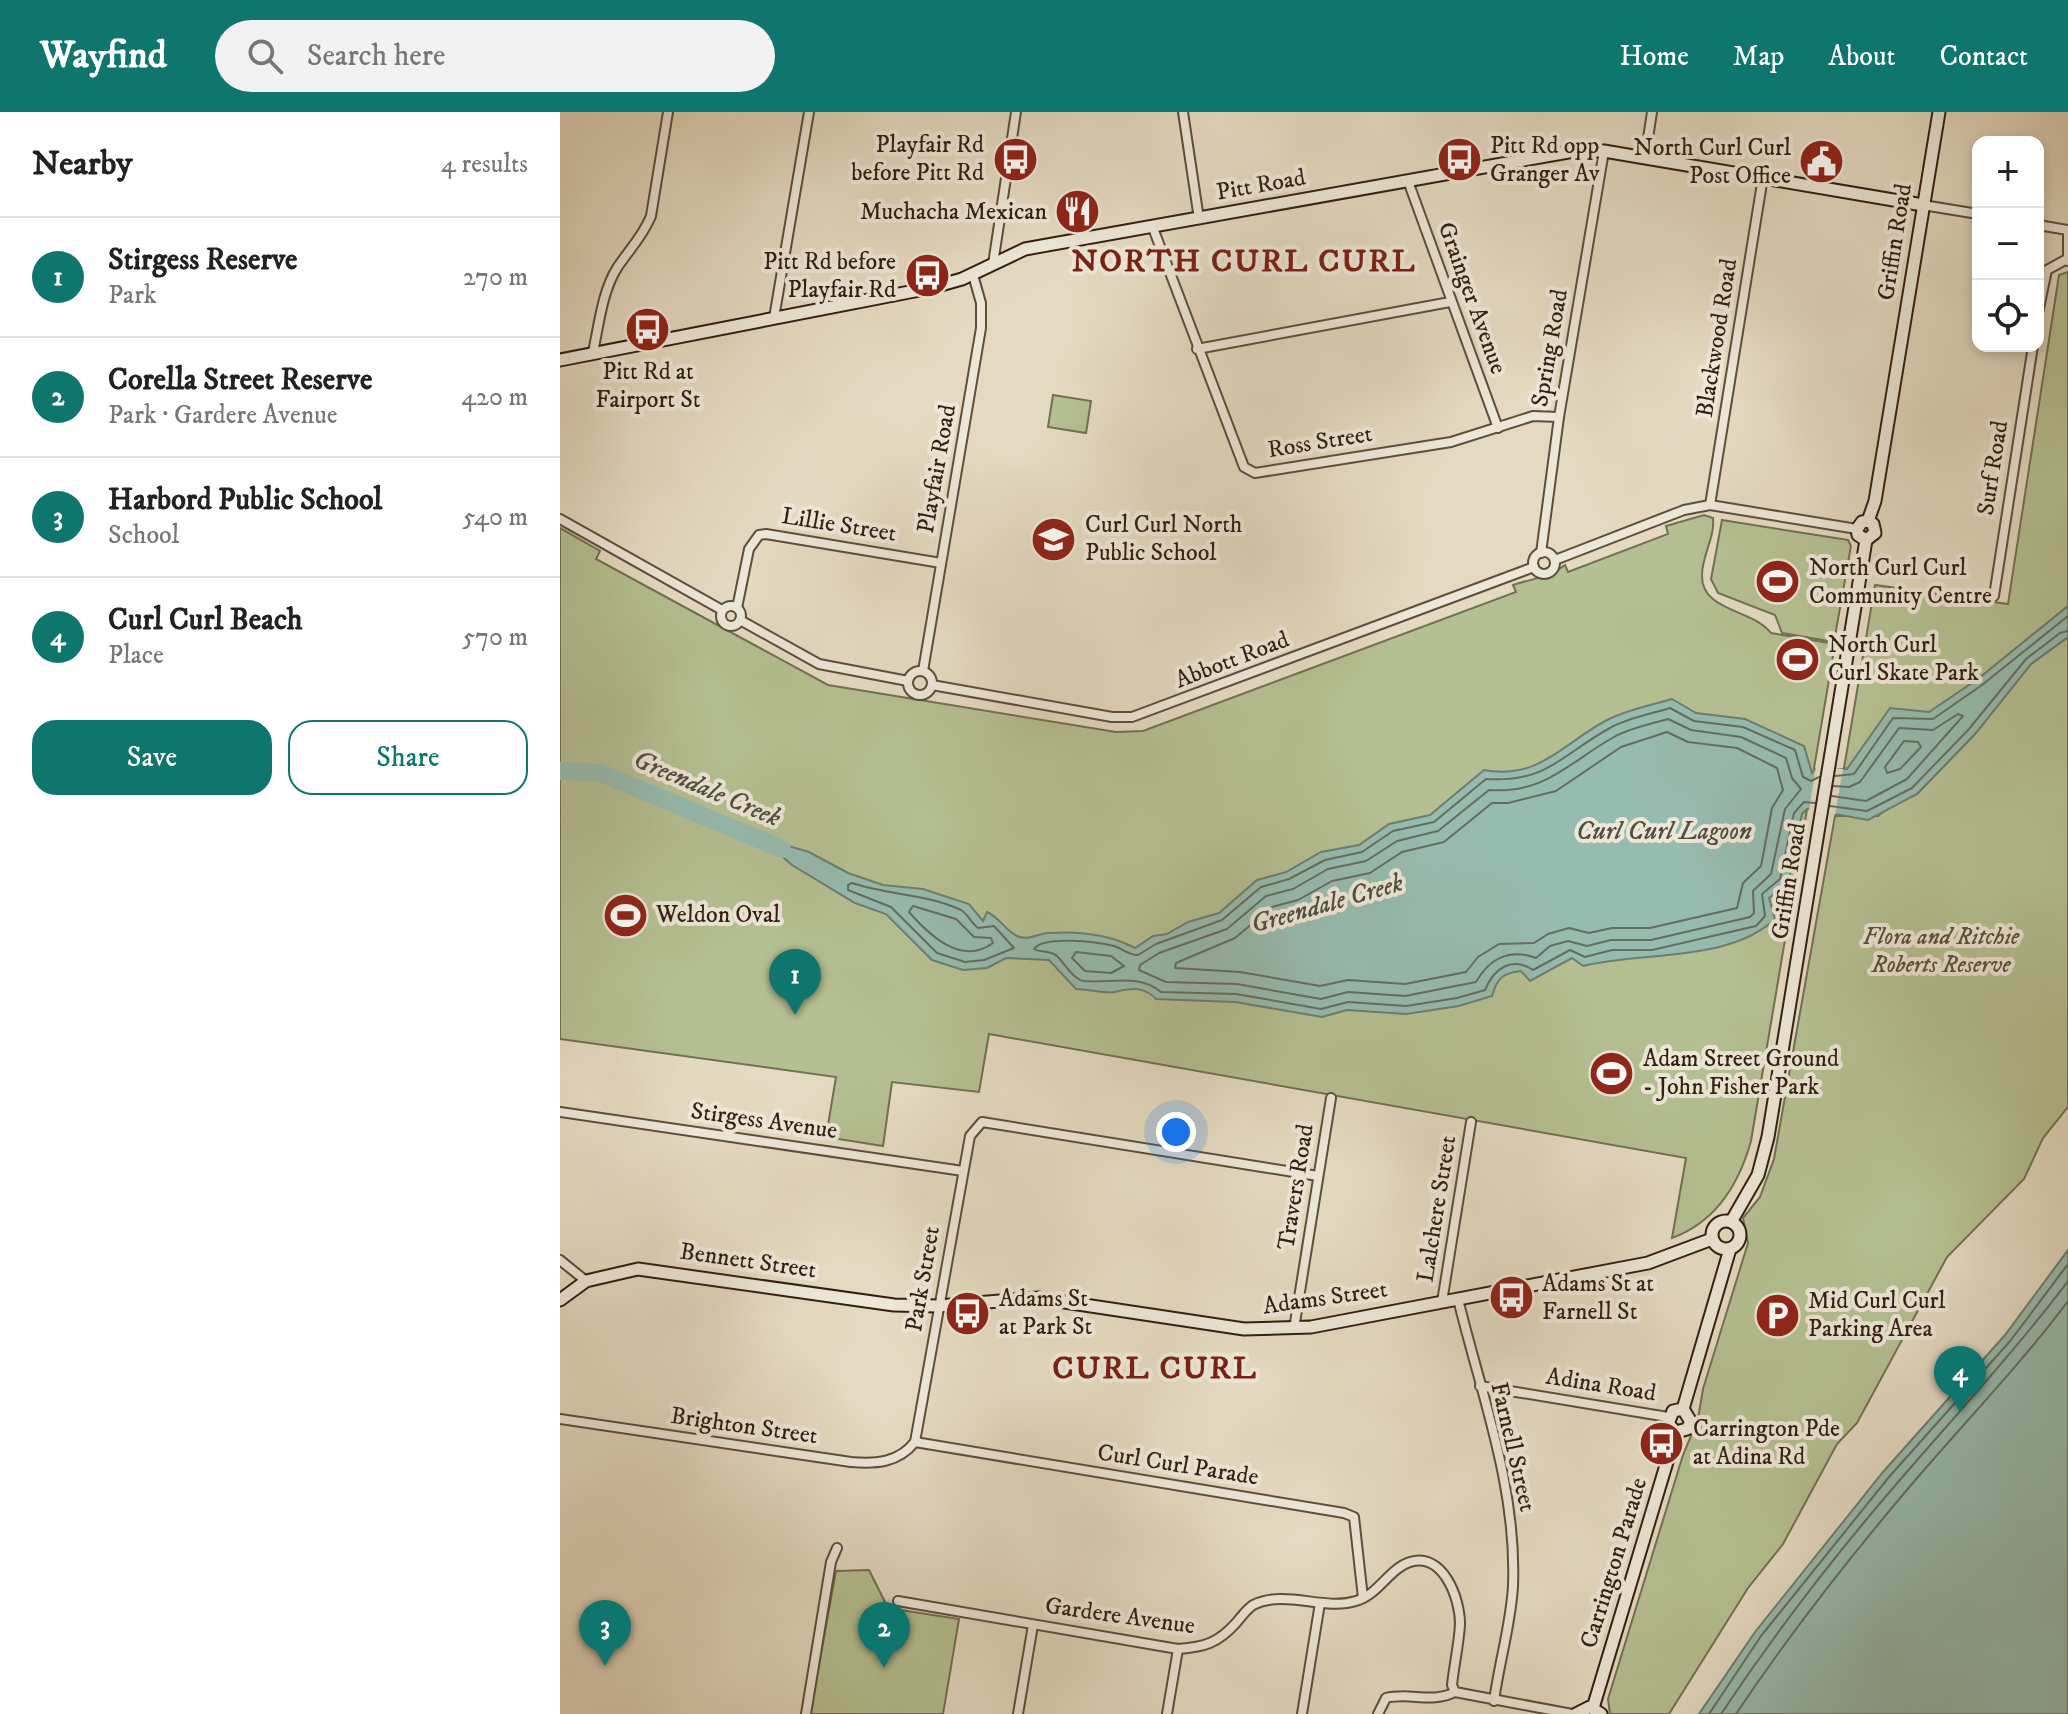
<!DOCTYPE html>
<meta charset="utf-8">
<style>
body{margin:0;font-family:"IM FELL DW Pica",serif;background:#f2f2f2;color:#222}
.controls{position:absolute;right:24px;top:24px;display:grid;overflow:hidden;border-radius:16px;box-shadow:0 4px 12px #0003}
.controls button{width:72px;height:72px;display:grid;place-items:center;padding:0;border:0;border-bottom:2px solid #e0e0e0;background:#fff;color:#222;font:40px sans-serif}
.you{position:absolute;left:616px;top:1020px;width:28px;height:28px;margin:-20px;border:6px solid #fff;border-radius:50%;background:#1a73e8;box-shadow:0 0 0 12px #1a73e833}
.badge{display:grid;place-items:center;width:52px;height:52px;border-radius:50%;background:#0f766e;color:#fff;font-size:26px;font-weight:700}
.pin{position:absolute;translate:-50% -66px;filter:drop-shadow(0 2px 4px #0008)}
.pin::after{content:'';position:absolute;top:42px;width:28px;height:24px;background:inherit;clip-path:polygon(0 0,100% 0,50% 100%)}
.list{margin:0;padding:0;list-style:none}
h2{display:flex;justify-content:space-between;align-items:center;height:104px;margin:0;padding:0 32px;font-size:34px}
h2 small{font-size:26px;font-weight:400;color:#767676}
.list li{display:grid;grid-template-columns:52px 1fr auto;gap:24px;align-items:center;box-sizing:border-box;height:120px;padding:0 32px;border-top:2px solid #e0e0e0}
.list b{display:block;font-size:30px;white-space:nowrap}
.list p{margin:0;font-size:26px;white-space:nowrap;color:#767676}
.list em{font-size:26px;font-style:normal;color:#767676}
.actions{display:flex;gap:16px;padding:24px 32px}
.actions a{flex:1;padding:18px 0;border:2px solid #0f766e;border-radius:24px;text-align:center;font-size:28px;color:#0f766e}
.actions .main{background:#0f766e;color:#fff}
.icon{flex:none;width:44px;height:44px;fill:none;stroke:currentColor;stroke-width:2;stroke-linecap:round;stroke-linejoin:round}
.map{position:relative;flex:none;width:1508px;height:1602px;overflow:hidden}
header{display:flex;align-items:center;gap:48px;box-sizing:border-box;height:112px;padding:0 40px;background:#0f766e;color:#fff}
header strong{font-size:38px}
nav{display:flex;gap:44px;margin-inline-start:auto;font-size:28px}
.search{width:560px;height:72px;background:#f2f2f2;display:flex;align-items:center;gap:20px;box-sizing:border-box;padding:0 28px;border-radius:44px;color:#767676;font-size:30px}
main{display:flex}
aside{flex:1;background:#fff}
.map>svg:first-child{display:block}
</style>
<header>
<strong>Wayfind</strong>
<div class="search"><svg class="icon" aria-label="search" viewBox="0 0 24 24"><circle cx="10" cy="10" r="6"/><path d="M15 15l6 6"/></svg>Search here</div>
<nav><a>Home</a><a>Map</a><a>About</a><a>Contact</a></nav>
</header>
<main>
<aside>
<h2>Nearby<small>4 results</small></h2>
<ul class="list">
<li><span class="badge">1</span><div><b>Stirgess Reserve</b><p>Park</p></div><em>270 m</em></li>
<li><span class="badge">2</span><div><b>Corella Street Reserve</b><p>Park · Gardere Avenue</p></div><em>420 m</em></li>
<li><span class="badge">3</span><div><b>Harbord Public School</b><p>School</p></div><em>540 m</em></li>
<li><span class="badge">4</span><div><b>Curl Curl Beach</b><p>Place</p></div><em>570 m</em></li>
</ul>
<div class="actions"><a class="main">Save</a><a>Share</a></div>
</aside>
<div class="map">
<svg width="1508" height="1602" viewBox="0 0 1508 1602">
<rect width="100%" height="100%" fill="#e4dac1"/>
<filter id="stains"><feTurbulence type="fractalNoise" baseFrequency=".0025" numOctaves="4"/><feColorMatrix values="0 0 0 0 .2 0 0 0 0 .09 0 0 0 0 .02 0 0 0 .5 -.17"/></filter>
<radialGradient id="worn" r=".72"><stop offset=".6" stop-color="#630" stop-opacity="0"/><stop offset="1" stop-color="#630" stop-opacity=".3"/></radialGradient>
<g fill="#b5c092" stroke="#727052" stroke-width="2">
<path d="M1508 160V494L1418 567 1288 657 1284 656 1315 473 1448 492 1499 163Z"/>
<path d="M493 283 531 289 526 321 488 315Z"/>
<path d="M1144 403 1153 406C1155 426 1142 443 1142 463 1141 500 1193 497 1211 521L1275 532 1191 1029C1179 1072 1156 1110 1112 1126L1126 1046 429 922 419 980 332 970 323 1034 266 1025 276 965 0 927V416L40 439 36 447 268 573 556 620 583 619 956 480 953 473C973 466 989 466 1005 453L1008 460 1108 422 1106 414Z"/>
<path d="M1162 408 1288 428 1291 434 1274 530 1222 521 1215 503 1158 481 1151 467Z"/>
<path d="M1508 525V995L1483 1026 1464 1067 1387 1145 1297 1311 1277 1332 1223 1432 1188 1476 1109 1602H1050L1048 1587 1123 1343 1138 1307 1143 1277 1188 1131 1183 1106 1200 1085 1214 1047 1275 704H1318L1330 694 1357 682 1415 622 1471 552Z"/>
<path d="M309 1458 328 1496 399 1507 383 1602H250L276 1459Z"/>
</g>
<g fill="#96bbaf" stroke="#6d7d70" stroke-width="2">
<path d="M1508 494V525L1471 552 1415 622 1357 682 1308 708 1247 697 1242 702 1228 773 1209 786 1215 807C1168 851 1081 839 1023 854L1012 846 970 869 961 859C943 861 937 866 932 884L899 894 846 902 787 898 762 905 675 890 596 887C584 874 570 876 555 880 546 882 528 877 516 877L489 848 446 846 427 856 403 858 372 848 326 802 295 791 232 753 201 726 249 740 288 761 323 773 363 777 409 792 423 809 427 800C439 805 445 818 457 824 467 829 477 822 488 821 517 819 549 822 575 836L593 824 607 822 628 810 659 801 697 768 726 760 761 740 799 733 829 712 870 703 924 658C980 668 1003 631 1047 608 1066 598 1091 593 1112 587L1136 601 1185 607 1244 634 1252 661 1255 657H1287L1330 596 1369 600 1418 567Z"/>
<path d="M1508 1138V1602H1139L1195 1520 1323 1360 1445 1223Z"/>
</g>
<path fill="#e4dac1" d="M1256 654 1283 657 1275 703 1249 699Z"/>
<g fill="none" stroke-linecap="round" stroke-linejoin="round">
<g stroke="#636d60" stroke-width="2">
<path d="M1108 607 1131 618 1181 625 1226 646 1232 666 1241 677 1225 697 1211 762 1193 779 1194 801 1190 805 1091 828H1051L1027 834 1008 829 990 834 976 846C949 836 929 847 916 870L845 884 788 880 761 887 677 872 606 870 579 858 580 853 599 841 667 817 706 784 733 777 768 757 806 749 837 729 878 719 929 678C986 682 1009 650 1054 625 1070 616 1091 612 1108 607Z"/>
<path d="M1107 620 1128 630 1177 636 1217 656 1223 678 1212 696 1201 754 1183 771 1177 796 1090 816H1052L1029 821 1009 816 988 822 974 831 939 832 918 845 906 860 845 872 788 868 760 874 680 860 615 856 616 851 675 826 712 795 738 788 772 769 810 761 842 740 884 730 932 691H948L996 679 1061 635Z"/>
<path d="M1344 629 1358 630 1361 635 1340 657 1327 661 1325 655Z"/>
<path d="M1275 664 1294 662 1333 606 1373 607 1422 573 1508 504"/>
<path d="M1272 684 1306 689 1347 667 1403 604 1398 602 1373 618 1339 616 1300 670 1289 675 1273 674"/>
<path d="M1255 691 1244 690 1234 701 1220 767 1202 782 1205 804 1196 814 1092 838H1052L1025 845 1010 838 973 858C952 844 934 856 925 878L897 886 846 894 788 890 761 897 676 882 601 880C578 861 551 872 524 869 513 867 505 852 497 844 490 838 481 841 474 837 483 823 538 830 554 834 563 837 568 843 578 843L596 832 662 808 701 775 729 767 765 748 802 740 833 719 874 710 926 667C988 671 1002 642 1050 616 1067 606 1091 602 1110 596L1134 609 1183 615 1235 638 1243 665 1251 669 1259 665"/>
<path d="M1270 694 1307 699 1352 676 1409 617 1466 547 1500 521 1508 519"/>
<path d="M292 771C328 783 367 782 401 798 408 802 411 811 418 816L434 814 454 836 424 848 405 850 377 841 331 795 288 778V773Z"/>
<path d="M353 794 396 807 414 825 431 826 433 831C402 854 370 824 349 800Z"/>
<path d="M516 840 551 844 564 854 551 861 525 859 512 846Z"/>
<path d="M1149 1602 1201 1524 1329 1365 1451 1228 1508 1152"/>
<path d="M1161 1602C1215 1521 1275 1443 1339 1369 1396 1303 1455 1239 1508 1169"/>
<path d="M1176 1602C1228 1524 1286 1450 1346 1379 1400 1315 1458 1256 1508 1189"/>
</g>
<path stroke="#96bbaf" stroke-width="18" d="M0 659 41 661 222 737"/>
<defs>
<g id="street">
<path d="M623 0 639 107"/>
<path d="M1085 46 1092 0"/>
<path d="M848 69 938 316"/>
<path d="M1363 93 1418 102"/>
<path d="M1478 113 1508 118"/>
<path d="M593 116 684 355 695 361 891 330 973 304 999 305"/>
<path d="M1508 118V149"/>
<path d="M433 152 456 0"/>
<path d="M1478 201 1487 158 1507 147"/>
<path d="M214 206 249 0"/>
<path d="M637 237 890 190"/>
<path d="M33 240C39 213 42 180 57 156 69 138 83 124 91 104L108 0"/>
<path d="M1150 393 1203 65"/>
<path d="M0 407 162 498"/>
<circle cx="984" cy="451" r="11"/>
<path d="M981 441 999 305 1044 39"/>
<path d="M995 448 1124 398 1150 393 1297 417"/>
<path d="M1434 484 1473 234"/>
<circle cx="171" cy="504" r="10"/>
<path d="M177 496 189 437 199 423 206 422 381 451"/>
<path d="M180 508 259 552 348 569"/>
<circle cx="360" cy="571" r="12"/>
<path d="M363 559 421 216V191L413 163"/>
<path d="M372 573 552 605H572L974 455"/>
<path d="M0 1000 403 1059"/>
<path d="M0 1148 26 1169"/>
<path d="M898 1187C921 1282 957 1375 953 1474 951 1512 939 1551 934 1589"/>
<path d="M882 1190 911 1010"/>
<path d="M734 1217 771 986"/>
<path d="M920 1274 1108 1305"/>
<path d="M0 1307 291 1350C316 1352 338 1351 355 1330L410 1024 422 1010 758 1064"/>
<path d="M355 1330 784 1401 794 1405 803 1486"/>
<path d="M338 1489 618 1537C645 1535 658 1531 676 1511 681 1505 687 1497 693 1493 725 1477 763 1499 796 1489 818 1483 830 1456 850 1450 883 1440 900 1486 900 1512 899 1532 894 1553 892 1573L895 1580 1012 1602"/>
<path d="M246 1602 271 1450 277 1436"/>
<path d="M458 1602 473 1513"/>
<path d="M607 1602 618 1537"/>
<path d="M742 1602 760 1491"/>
<path d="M818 1602 826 1586C851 1580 871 1592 895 1580"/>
</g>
<g id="secondary">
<path d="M0 248 370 176 402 167 465 137 1014 39H1044L1363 93"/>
<path d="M1308 409 1315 389 1379 0"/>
<path d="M1306 428 1298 423 1297 417 1302 410 1308 409"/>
<path d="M1306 428 1315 421 1313 412 1308 409"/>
<circle cx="1166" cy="1123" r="14"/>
<path d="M1171 1110 1198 1063 1208 1025 1306 428"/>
<path d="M0 1188 26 1169 78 1157 334 1193 378 1194 478 1186 684 1217 751 1215 1088 1151 1152 1127"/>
<path d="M1123 1297 1170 1137"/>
<path d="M1116 1320 1127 1317 1131 1310 1123 1297"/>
<path d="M1116 1320 1108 1312 1113 1299 1123 1297"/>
<path d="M1033 1596 1116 1320"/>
<path d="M1016 1602 1030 1595 1041 1602"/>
</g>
</defs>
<use href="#street" stroke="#5d4e3d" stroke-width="12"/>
<use href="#secondary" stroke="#301f11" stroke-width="15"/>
<use href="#street" stroke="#ede7d7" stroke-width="8"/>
<use href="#secondary" stroke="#ede7d7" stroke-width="11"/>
</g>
<defs>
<symbol id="bus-disc" viewBox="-11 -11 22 22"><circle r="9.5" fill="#8f2418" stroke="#ede7d7"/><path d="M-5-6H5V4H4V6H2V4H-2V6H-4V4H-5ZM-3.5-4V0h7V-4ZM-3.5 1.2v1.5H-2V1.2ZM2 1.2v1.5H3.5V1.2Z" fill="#fff"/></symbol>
<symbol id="civic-disc" viewBox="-11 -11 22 22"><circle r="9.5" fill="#8f2418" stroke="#ede7d7"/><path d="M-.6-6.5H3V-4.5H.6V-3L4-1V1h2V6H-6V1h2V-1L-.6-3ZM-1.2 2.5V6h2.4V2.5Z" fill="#fff"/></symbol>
<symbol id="restaurant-disc" viewBox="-11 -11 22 22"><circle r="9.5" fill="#8f2418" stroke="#ede7d7"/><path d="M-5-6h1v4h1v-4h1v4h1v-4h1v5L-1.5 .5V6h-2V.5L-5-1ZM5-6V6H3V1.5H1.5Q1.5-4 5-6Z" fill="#fff"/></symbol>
<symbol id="school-disc" viewBox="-11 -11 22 22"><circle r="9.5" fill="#8f2418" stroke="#ede7d7"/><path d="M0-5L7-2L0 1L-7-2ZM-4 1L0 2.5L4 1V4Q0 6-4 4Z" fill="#fff"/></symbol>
<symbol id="stadium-disc" viewBox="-11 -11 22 22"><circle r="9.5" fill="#8f2418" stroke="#ede7d7"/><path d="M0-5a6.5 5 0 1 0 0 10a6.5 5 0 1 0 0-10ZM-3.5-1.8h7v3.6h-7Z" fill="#fff"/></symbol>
<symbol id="parking-disc" viewBox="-11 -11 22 22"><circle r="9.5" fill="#8f2418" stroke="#ede7d7"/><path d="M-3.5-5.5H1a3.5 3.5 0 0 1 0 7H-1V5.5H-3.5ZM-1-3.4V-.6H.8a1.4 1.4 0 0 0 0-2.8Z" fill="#fff"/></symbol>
</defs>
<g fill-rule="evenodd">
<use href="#bus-disc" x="430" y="22" width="51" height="51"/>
<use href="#bus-disc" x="874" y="22" width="51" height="51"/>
<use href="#civic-disc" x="1236" y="24" width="51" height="51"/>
<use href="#restaurant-disc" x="492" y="74" width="51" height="51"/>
<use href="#bus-disc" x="342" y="138" width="51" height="51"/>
<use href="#bus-disc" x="62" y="192" width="51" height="51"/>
<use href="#school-disc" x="468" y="402" width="51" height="51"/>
<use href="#stadium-disc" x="1192" y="444" width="51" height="51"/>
<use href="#stadium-disc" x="1212" y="522" width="51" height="51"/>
<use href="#stadium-disc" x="40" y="778" width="51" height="51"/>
<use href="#stadium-disc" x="1026" y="936" width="51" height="51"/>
<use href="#bus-disc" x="926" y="1160" width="51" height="51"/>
<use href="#bus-disc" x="382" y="1176" width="51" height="51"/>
<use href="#parking-disc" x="1192" y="1178" width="51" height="51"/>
<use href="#bus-disc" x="1076" y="1306" width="51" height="51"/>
</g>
<g text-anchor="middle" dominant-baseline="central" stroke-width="8" stroke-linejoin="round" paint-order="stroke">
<g font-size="24" fill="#301f11" stroke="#ede7d7" text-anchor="start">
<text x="424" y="33" text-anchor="end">Playfair Rd<tspan x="424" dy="28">before Pitt Rd</tspan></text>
<text x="930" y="34">Pitt Rd opp<tspan x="930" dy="28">Granger Av</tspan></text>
<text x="1231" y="36" text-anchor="end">North Curl Curl<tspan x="1231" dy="28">Post Office</tspan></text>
<text x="487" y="100" text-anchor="end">Muchacha Mexican</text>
<text x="336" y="150" text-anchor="end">Pitt Rd before<tspan x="336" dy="28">Playfair Rd</tspan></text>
<text x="88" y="260" text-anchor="middle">Pitt Rd at<tspan x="88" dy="28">Fairport St</tspan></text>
<text x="525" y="413">Curl Curl North<tspan x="525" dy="28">Public School</tspan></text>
<text x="1249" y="456">North Curl Curl<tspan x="1249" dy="28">Community Centre</tspan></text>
<text x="1268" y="533">North Curl<tspan x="1268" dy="28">Curl Skate Park</tspan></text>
<text x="96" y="803">Weldon Oval</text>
<text x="1083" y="947">Adam Street Ground<tspan x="1083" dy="28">- John Fisher Park</tspan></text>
<text x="982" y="1172">Adams St at<tspan x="982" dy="28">Farnell St</tspan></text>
<text x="439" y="1187">Adams St<tspan x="439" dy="28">at Park St</tspan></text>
<text x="1248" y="1189">Mid Curl Curl<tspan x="1248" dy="28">Parking Area</tspan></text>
<text x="1133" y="1317">Carrington Pde<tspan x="1133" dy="28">at Adina Rd</tspan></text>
</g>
<g font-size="24" fill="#301f11" stroke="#ede7d7">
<text transform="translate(701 73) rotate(-10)">Pitt Road</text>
<text transform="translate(1335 130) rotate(-81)">Griffin Road</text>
<text transform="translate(912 186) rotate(70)">Grainger Avenue</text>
<text transform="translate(1157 226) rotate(-81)">Blackwood Road</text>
<text transform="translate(990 236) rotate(-80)">Spring Road</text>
<text transform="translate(760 330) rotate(-9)">Ross Street</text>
<text transform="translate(1433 356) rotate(-81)">Surf Road</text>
<text transform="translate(377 357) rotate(-80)">Playfair Road</text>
<text transform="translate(279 413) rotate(9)">Lillie Street</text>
<text transform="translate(672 548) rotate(-21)">Abbott Road</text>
<text transform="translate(1229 769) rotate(-81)">Griffin Road</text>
<text transform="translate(204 1009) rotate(8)">Stirgess Avenue</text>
<text transform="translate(736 1075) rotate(-81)">Travers Road</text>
<text transform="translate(877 1097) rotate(-81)">Lalchere Street</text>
<text transform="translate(188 1149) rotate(8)">Bennett Street</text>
<text transform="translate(363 1167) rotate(-80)">Park Street</text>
<text transform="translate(765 1186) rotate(-8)">Adams Street</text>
<text transform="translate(1041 1273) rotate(9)">Adina Road</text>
<text transform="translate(184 1314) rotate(8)">Brighton Street</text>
<text transform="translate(953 1335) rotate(77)">Farnell Street</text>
<text transform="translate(618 1353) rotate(9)">Curl Curl Parade</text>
<text transform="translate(1054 1451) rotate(-73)">Carrington Parade</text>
<text transform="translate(560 1504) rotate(8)">Gardere Avenue</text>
</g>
<g font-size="24" font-style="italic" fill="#584f38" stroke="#ede7d7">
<text x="1381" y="825">Flora and Ritchie<tspan x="1381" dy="28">Roberts Reserve</tspan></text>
</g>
<g font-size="26" font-style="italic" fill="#4f4e40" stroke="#ede7d7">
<text transform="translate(147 677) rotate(23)">Greendale Creek</text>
<text x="1104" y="719">Curl Curl Lagoon</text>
<text transform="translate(767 792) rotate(-16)">Greendale Creek</text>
</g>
<g font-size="32" font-weight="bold" letter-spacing="2" fill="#7a1f14" stroke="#ede7d7">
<text x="684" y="150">NORTH CURL CURL</text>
<text x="595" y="1257">CURL CURL</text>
</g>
</g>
<rect width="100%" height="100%" filter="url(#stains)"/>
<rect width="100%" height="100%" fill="url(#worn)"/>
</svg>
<div class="controls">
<button>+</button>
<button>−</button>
<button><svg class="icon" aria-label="locate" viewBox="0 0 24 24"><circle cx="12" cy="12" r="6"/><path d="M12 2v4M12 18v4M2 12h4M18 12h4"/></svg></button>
</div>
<div class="you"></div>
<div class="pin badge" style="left:235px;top:903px">1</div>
<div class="pin badge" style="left:324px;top:1556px">2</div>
<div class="pin badge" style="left:45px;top:1554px">3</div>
<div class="pin badge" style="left:1400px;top:1300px">4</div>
</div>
</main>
